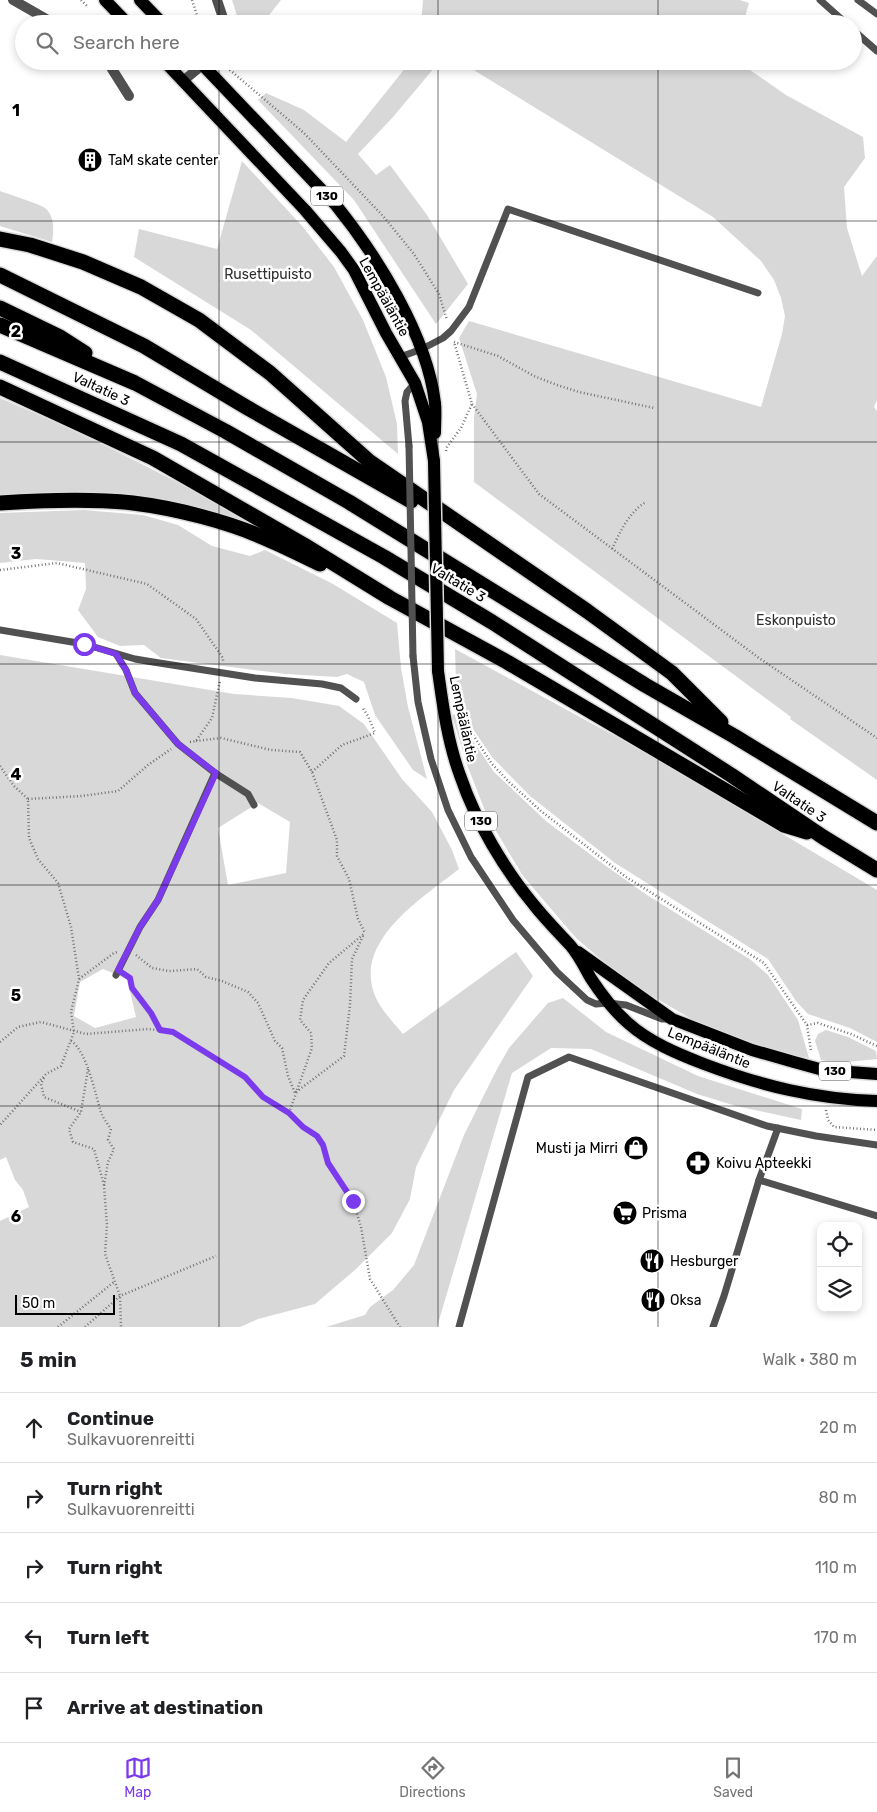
<!DOCTYPE html>
<meta charset="utf-8">
<style>
body{margin:0;font-family:Rubik,sans-serif;background:#f6f6f6;color:#202124}
.controls{position:absolute;right:15px;bottom:15px;display:grid;overflow:hidden;border-radius:10px;box-shadow:0 2px 8px #0003}
.controls button{width:45px;height:45px;display:grid;place-items:center;padding:0;border:0;border-bottom:1px solid #e0e0e0;background:#fff;color:#202124;font:25px sans-serif}
.scale{position:absolute;left:15px;bottom:12px;width:100px;box-sizing:border-box;padding-left:5px;border:2px solid #000;border-top:0;font-size:14px;line-height:18px;white-space:nowrap;color:#000;-webkit-text-stroke:4px #fff;paint-order:stroke}
.stop{position:absolute;width:15px;height:15px;margin:-11px;border:4px solid #7c3aed;border-radius:50%;background:#fff}
.stop.end{background:#7c3aed;border-color:#fff;box-shadow:0 1px 5px #0008}
.list{margin:0;padding:0;list-style:none}
h2{display:flex;justify-content:space-between;align-items:center;height:65px;margin:0;padding:0 20px;font-size:21px}
h2 small{font-size:16px;font-weight:400;color:#757577}
.list li{display:grid;grid-template-columns:32px 1fr auto;gap:15px;align-items:center;box-sizing:border-box;height:70px;padding:0 20px;border-top:1px solid #e0e0e0}
.list b{display:block;font-size:19px;white-space:nowrap}
.list p{margin:0;font-size:16px;white-space:nowrap;color:#757577}
.list em{font-size:16px;font-style:normal;color:#757577}
.icon{flex:none;width:28px;height:28px;fill:none;stroke:currentColor;stroke-width:2;stroke-linecap:round;stroke-linejoin:round}
.map{position:relative;flex:none;width:877px;height:1327px;overflow:hidden}
.search{position:absolute;background:#fff;box-shadow:0 2px 8px #0003;left:15px;right:15px;top:15px;height:55px;display:flex;align-items:center;gap:12px;box-sizing:border-box;padding:0 18px;border-radius:28px;color:#757577;font-size:19px}
.sheet{height:415px;background:#fff}
nav{display:flex;justify-content:space-around;align-items:center;box-sizing:border-box;height:70px;border-top:1px solid #e0e0e0;background:#fff;font-size:14px;color:#757577}
nav a{display:grid;justify-items:center;gap:2px}
nav .on{color:#7c3aed}
.map>svg:first-child{display:block}
</style>
<div class="map">
<svg width="877" height="1327" viewBox="0 0 877 1327">
<rect width="100%" height="100%" fill="#fff"/>
<g fill="#d8d8d8" fill-rule="evenodd">
<path d="M232 0H281L262 24H247L238 19Z"/>
<path d="M423 0H740L749 3 743 24H421Z"/>
<path d="M411 61H440L393 117 358 154 376 175 390 165 427 215 468 284 436 324 354 200 258 100 266 93 304 110 346 142Z"/>
<path d="M459 61H737L786 95 863 137 865 158 844 187 847 228 862 276 877 256V400L874 407 877 411V780L790 719 791 717 474 482V417L477 394 459 338 469 321 761 407 782 334 785 316 781 298 774 280 761 261 713 217Z"/>
<path d="M242 161 303 227 334 267 363 320 386 377 397 424 398 454 251 330 134 257 139 229 217 249Z"/>
<path d="M0 191C8 194 40 204 45 208 55 216 54 231 52 242L0 226Z"/>
<path d="M0 398C84 434 165 474 245 519L238 521 0 497Z"/>
<path d="M84 510 143 515 178 525 212 546 250 556 265 550 333 584 397 623 401 668 408 707 427 779 413 770 375 715 364 682 347 674 337 677 286 674 161 658 144 645 120 646 98 637 78 610 86 589 85 563 36 559 0 563V513Z"/>
<path d="M455 649 646 753 877 890V1042L850 1028 808 1014 796 1001 768 959 615 863 530 796 492 757 471 726 459 698 456 683Z"/>
<path d="M0 655 234 694 292 698 339 706 364 724 402 779 432 812 452 850 459 869C424 897 355 939 374 993 379 1008 393 1022 403 1034L516 952 533 976 454 1090 416 1167 410 1199 392 1233 356 1269 315 1304 258 1319 240 1327H0V1221L29 1207 23 1190 15 1180 6 1157 0 1160ZM258 803 290 822 286 873 228 885 218 828ZM103 969 127 979 136 1017 95 1028 74 1016 80 982Z"/>
<path d="M455 714 494 772 546 821 599 861 647 895 751 960 768 975 798 1020 809 1058 765 1050 700 1024 625 980 576 938 523 876 487 816 466 762 452 715Z"/>
<path d="M563 998 606 1032 698 1076 802 1109 801 1120 736 1106 697 1094 591 1049 551 1048 512 1073 437 1327H326L365 1315 370 1307 393 1290 414 1265 464 1135 497 1069 509 1048 548 1003Z"/>
<path d="M826 1030 848 1037 876 1051 877 1059 837 1063 821 1060 815 1041 818 1034Z"/>
</g>
<g fill="none" stroke-linecap="round" stroke-linejoin="round">
<defs>
<g id="primary">
<path d="M105 0 128 24"/>
<path d="M140 0 163 24"/>
<path d="M164 61 305 210 341 252 354 270 386 333 415 383 428 422 434 461"/>
<path d="M199 61 335 204C377 256 427 335 435 403 436 412 435 423 435 433"/>
<path d="M438 671C443 707 448 744 461 778 476 822 505 870 534 905 545 919 558 932 570 945 578 954 584 966 590 977 601 994 613 1010 628 1023 649 1042 678 1054 704 1064 762 1086 815 1099 877 1101"/>
<path d="M578 952 672 1019 752 1050 794 1062 823 1070 877 1074"/>
</g>
<g id="motorway">
<path d="M0 239 30 245 83 262 141 287 199 320 270 373 370 462 587 611 672 673 721 722"/>
<path d="M0 275 144 346 246 407 411 501"/>
<path d="M0 308 60 337 85 353"/>
<path d="M0 325 135 383 225 431 349 502 645 685 734 736 877 823"/>
<path d="M0 362 181 444 384 557 492 622 731 775 823 837 877 870"/>
<path d="M0 387 153 458 304 545 390 598 507 662 784 825 807 832"/>
<path d="M0 503C44 500 89 498 133 503 175 508 230 522 269 540 286 547 303 556 320 564"/>
</g>
</defs>
<use href="#primary" stroke="#dbdbdb" stroke-width="15"/>
<use href="#motorway" stroke="#dbdbdb" stroke-width="18"/>
<g stroke="#737373" stroke-width="2.5" stroke-dasharray="1 2.5" stroke-linecap="butt">
<path d="M81 0 88 7"/>
<path d="M192 0 200 24"/>
<path d="M224 61 230 70 304 133 383 216 414 254 439 294 447 320"/>
<path d="M454 342 498 356 534 376 557 385 579 392 654 408"/>
<path d="M472 404 539 494 759 658 877 738"/>
<path d="M446 451 447 447 461 428 472 404 454 342"/>
<path d="M612 549C620 532 629 512 646 502"/>
<path d="M0 570 57 563 147 584 196 619 223 658V663"/>
<path d="M457 708 468 727 492 764 510 783 541 811 626 877 764 963 807 1025 811 1051"/>
<path d="M196 741 221 738 271 750 300 752 312 772 337 840V856L349 879 358 919 365 933"/>
<path d="M190 742 196 741 212 718 220 681"/>
<path d="M0 766 14 786 28 799 29 838 38 859 58 883 71 927 79 979 71 1012 74 1032 61 1066 46 1074 0 1125"/>
<path d="M312 772 342 745 375 733 368 716 362 707"/>
<path d="M28 799 82 796 118 791 148 765 171 749"/>
<path d="M136 955 152 968 169 971 197 969 206 977 222 981 248 992 258 1003 275 1041 282 1048 288 1076 295 1093"/>
<path d="M125 975 129 978 132 988 151 1013 159 1030"/>
<path d="M79 979 114 953 118 952"/>
<path d="M807 1025 818 1023 851 1034 877 1046"/>
<path d="M71 1041C87 1051 95 1094 101 1112 103 1118 107 1123 111 1129L108 1140 114 1149 108 1162 104 1186 107 1225 105 1254 120 1296 121 1327"/>
<path d="M0 1042 18 1027 41 1022 86 1034 148 1029 173 1032 245 1077 263 1097 289 1113 303 1127 317 1136 323 1145 328 1163 353 1201 361 1227 370 1279 400 1327"/>
<path d="M88 1069 81 1112 69 1129 73 1142 94 1149 104 1185"/>
<path d="M44 1078 41 1084 44 1097 81 1112"/>
<path d="M296 1092 344 1056 350 1005 352 959 364 934"/>
<path d="M826 1110 828 1120 834 1127 877 1130"/>
<path d="M289 1113 312 1048 311 1033 300 1020 303 1000 329 963 365 933"/>
<path d="M58 1327 114 1282"/>
<path d="M85 1327 120 1296 216 1256"/>
</g>
<g stroke="#515151" stroke-width="7">
<path d="M820 0 847 24"/>
<path d="M858 0 877 14"/>
<path d="M853 30 877 51"/>
<path d="M400 357 422 349 443 338 451 331 469 307 508 209 758 293"/>
<path d="M409 446 405 401 407 392 415 383"/>
<path d="M0 630 84 644 135 659 153 662 255 678 322 684 341 688 356 699"/>
<path d="M116 654 126 670 135 693 178 744 215 773 248 794 254 805"/>
<path d="M413 656 418 702 425 733 431 759 448 810 471 857 513 920 557 972 587 1000 596 1004 608 1003 626 1005 662 1019H669"/>
<path d="M116 975 140 927 158 900 215 773"/>
<path d="M759 1180 877 1216"/>
<path d="M459 1327 528 1077 569 1057 767 1126 816 1136 877 1145"/>
<path d="M713 1327 724 1296 759 1180 778 1128"/>
</g>
<g stroke="#515151" stroke-width="10">
<path d="M13 0 55 24"/>
<path d="M217 0 225 24"/>
<path d="M107 61 129 96"/>
<path d="M183 81 207 61"/>
</g>
<use href="#primary" stroke="#000" stroke-width="12"/>
<use href="#motorway" stroke="#000" stroke-width="15"/>
<defs>
<path id="primary-bridge" d="M434 461 438 671"/>
</defs>
<use href="#primary-bridge" stroke="#dbdbdb" stroke-width="15" stroke-linecap="butt"/>
<path stroke="#515151" stroke-width="7" d="M409 446 413 656"/>
<use href="#primary-bridge" stroke="#000" stroke-width="12"/>
</g>
<g fill="none" stroke-linecap="round" stroke-linejoin="round">
<path stroke="#7c3aed" stroke-width="6" d="M84 644 116 654 126 670 135 693 178 744 216 773 158 900 140 927 118 970 130 978 132 988 151 1013 160 1030 173 1032 245 1077 263 1097 289 1113 303 1127 317 1136 323 1145 328 1163 353 1201"/>
</g>
<path fill="none" stroke="#000" stroke-width="1" stroke-opacity="0.55" d="M219 0V24M438 0V24M658 0V24M219 61V1327M438 61V1327M658 61V1327M0 221H877M0 442H877M0 664H877M0 885H877M0 1106H877"/>
<defs>
<symbol id="building-disc" viewBox="-11 -11 22 22"><circle r="9.5" fill="#000" stroke="#fff"/><path d="M-4-6H4V6H1V3H-1V6H-4ZM-2.5-4.3h1.7v1.8h-1.7ZM.8-4.3h1.7v1.8H.8ZM-2.5-1h1.7V.8h-1.7ZM.8-1h1.7V.8H.8Z" fill="#fff"/></symbol>
<symbol id="shop-disc" viewBox="-11 -11 22 22"><circle r="9.5" fill="#000" stroke="#fff"/><path d="M-5-2.5h2.3a2.7 3.5 0 0 1 5.4 0H5L5.5 6h-11ZM-1.5-2.5h3a1.5 2.3 0 0 0-3 0Z" fill="#fff"/></symbol>
<symbol id="pharmacy-disc" viewBox="-11 -11 22 22"><circle r="9.5" fill="#000" stroke="#fff"/><path d="M-2-6h4v4h4v4h-4v4h-4v-4h-4v-4h4Z" fill="#fff"/></symbol>
<symbol id="supermarket-disc" viewBox="-11 -11 22 22"><circle r="9.5" fill="#000" stroke="#fff"/><path d="M-6-5.5h2.5l.6 2H6L4.5 2H-2.5L-4.4-4H-6ZM-1.5 3.2a1.3 1.3 0 1 0 .1 0ZM3 3.2a1.3 1.3 0 1 0 .1 0Z" fill="#fff"/></symbol>
<symbol id="restaurant-disc" viewBox="-11 -11 22 22"><circle r="9.5" fill="#000" stroke="#fff"/><path d="M-5-6h1v4h1v-4h1v4h1v-4h1v5L-1.5 .5V6h-2V.5L-5-1ZM5-6V6H3V1.5H1.5Q1.5-4 5-6Z" fill="#fff"/></symbol>
</defs>
<g fill-rule="evenodd">
<use href="#building-disc" x="76" y="146" width="28" height="28"/>
<use href="#shop-disc" x="622" y="1134" width="28" height="28"/>
<use href="#pharmacy-disc" x="684" y="1149" width="28" height="28"/>
<use href="#supermarket-disc" x="611" y="1199" width="28" height="28"/>
<use href="#restaurant-disc" x="638" y="1247" width="28" height="28"/>
<use href="#restaurant-disc" x="639" y="1286" width="28" height="28"/>
</g>
<g text-anchor="middle" dominant-baseline="central" stroke-width="5" stroke-linejoin="round" paint-order="stroke">
<g fill="#fff" stroke="#4c4c4c" stroke-width="1">
<rect x="311" y="186.5" width="32" height="19" rx="4"/>
<rect x="465" y="811.5" width="32" height="19" rx="4"/>
<rect x="819" y="1061.5" width="32" height="19" rx="4"/>
</g>
<g font-size="12" font-weight="bold" fill="#000">
<text x="327" y="196">130</text>
<text x="481" y="821">130</text>
<text x="835" y="1071">130</text>
</g>
<g font-size="14" fill="#000" stroke="#fff" text-anchor="start">
<text x="108" y="160">TaM skate center</text>
<text x="618" y="1148" text-anchor="end">Musti ja Mirri</text>
<text x="716" y="1163">Koivu Apteekki</text>
<text x="642" y="1213">Prisma</text>
<text x="670" y="1261">Hesburger</text>
<text x="670" y="1300">Oksa</text>
</g>
<g font-size="14" fill="#2f2f2f" stroke="#fff">
<text x="268" y="274">Rusettipuisto</text>
<text x="796" y="620">Eskonpuisto</text>
</g>
<g font-size="14" fill="#000" stroke="#fff">
<text transform="translate(384 297) rotate(61)">Lempääläntie</text>
<text transform="translate(101 389) rotate(25)">Valtatie 3</text>
<text transform="translate(458 583) rotate(31)">Valtatie 3</text>
<text transform="translate(463 719) rotate(78)">Lempääläntie</text>
<text transform="translate(799 802) rotate(34)">Valtatie 3</text>
<text transform="translate(709 1048) rotate(22)">Lempääläntie</text>
</g>
</g>
<g font-size="16" text-anchor="middle" font-weight="bold" fill="#000" stroke="#fff" stroke-width="5" stroke-linejoin="round" paint-order="stroke">
<text x="16" y="116">1</text>
<text x="16" y="337">2</text>
<text x="16" y="559">3</text>
<text x="16" y="780">4</text>
<text x="16" y="1001">5</text>
<text x="16" y="1222">6</text>
</g>
</svg>
<div class="controls">
<button><svg class="icon" aria-label="locate" viewBox="0 0 24 24"><circle cx="12" cy="12" r="6"/><path d="M12 2v4M12 18v4M2 12h4M18 12h4"/></svg></button>
<button><svg class="icon" aria-label="layers" viewBox="0 0 24 24"><path d="M12 4l9 5-9 5-9-5zM3 14l9 5 9-5"/></svg></button>
</div>
<div class="scale">50 m</div>
<div class="stop" style="left:84px;top:644px"></div>
<div class="stop end" style="left:353px;top:1201px"></div>
<div class="search"><svg class="icon" aria-label="search" viewBox="0 0 24 24"><circle cx="10" cy="10" r="6"/><path d="M15 15l6 6"/></svg>Search here</div>
</div>
<section class="sheet">
<h2>5 min<small>Walk · 380 m</small></h2>
<ul class="list">
<li><svg class="icon" aria-label="ahead" viewBox="0 0 24 24"><path d="M12 20V5M6 11l6-6 6 6"/></svg><div><b>Continue</b><p>Sulkavuorenreitti</p></div><em>20 m</em></li>
<li><svg class="icon" aria-label="right" viewBox="0 0 24 24"><path d="M7 20v-9h11M14 6l5 5-5 5"/></svg><div><b>Turn right</b><p>Sulkavuorenreitti</p></div><em>80 m</em></li>
<li><svg class="icon" aria-label="right" viewBox="0 0 24 24"><path d="M7 20v-9h11M14 6l5 5-5 5"/></svg><div><b>Turn right</b></div><em>110 m</em></li>
<li><svg class="icon" aria-label="left" viewBox="0 0 24 24"><path d="M17 20v-9H6M10 6l-5 5 5 5"/></svg><div><b>Turn left</b></div><em>170 m</em></li>
<li><svg class="icon" aria-label="arrive" viewBox="0 0 24 24"><path d="M6 21V4h12l-3 4 3 4H6"/></svg><div><b>Arrive at destination</b></div></li>
</ul>
</section>
<nav>
<a class="on"><svg class="icon" aria-label="map" viewBox="0 0 24 24"><path d="M3 6l6-2 6 2 6-2v14l-6 2-6-2-6 2zM9 4v14M15 6v14"/></svg>Map</a>
<a><svg class="icon" aria-label="directions" viewBox="0 0 24 24"><path d="M12 3l9 9-9 9-9-9zM9 14v-3h6M13 9l2 2-2 2"/></svg>Directions</a>
<a><svg class="icon" aria-label="saved" viewBox="0 0 24 24"><path d="M7 4h10v16l-5-4-5 4z"/></svg>Saved</a>
</nav>
